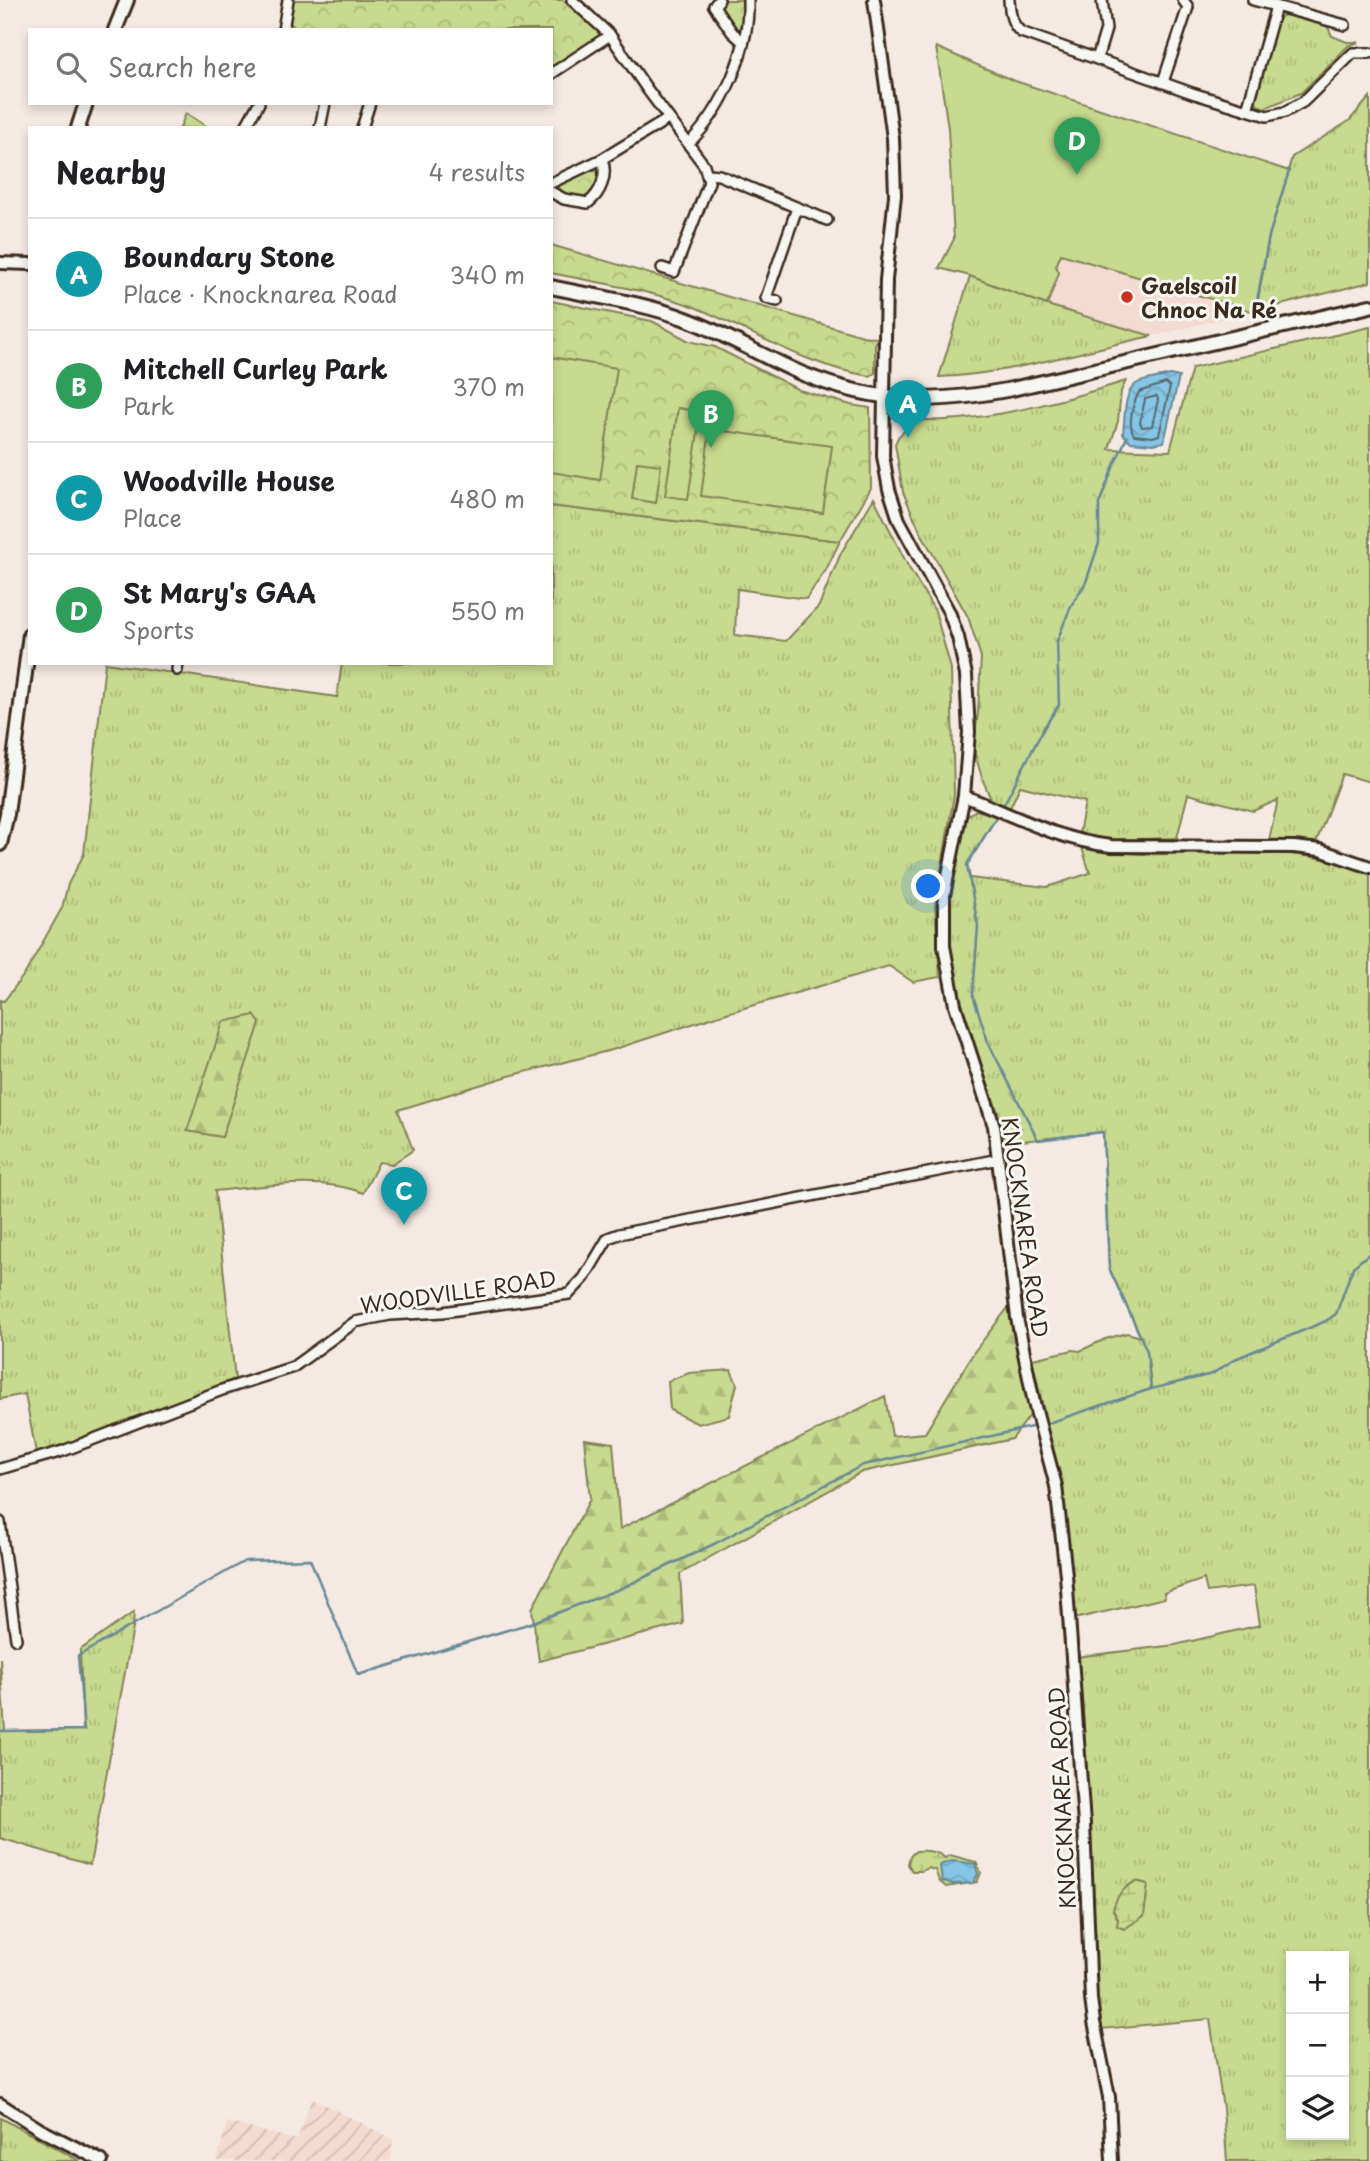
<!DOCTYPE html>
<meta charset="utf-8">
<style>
body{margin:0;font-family:"Playpen Sans",sans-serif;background:#f2f2f2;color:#202124}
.controls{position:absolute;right:21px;bottom:21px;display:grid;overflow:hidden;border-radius:0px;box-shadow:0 4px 10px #0003}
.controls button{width:63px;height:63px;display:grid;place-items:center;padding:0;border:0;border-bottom:2px solid #e0e0e0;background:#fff;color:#202124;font:35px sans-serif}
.you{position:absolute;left:929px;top:887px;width:24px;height:24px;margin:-18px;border:5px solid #fff;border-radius:50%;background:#1a73e8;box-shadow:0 0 0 10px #1a73e833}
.badge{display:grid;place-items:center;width:46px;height:46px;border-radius:50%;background:#c8321e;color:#fff;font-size:23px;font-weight:700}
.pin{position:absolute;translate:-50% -58px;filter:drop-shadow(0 2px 4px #0008)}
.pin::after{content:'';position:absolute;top:37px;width:24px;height:21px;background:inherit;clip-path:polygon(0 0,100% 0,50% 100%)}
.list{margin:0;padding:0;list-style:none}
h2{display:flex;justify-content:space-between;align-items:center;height:91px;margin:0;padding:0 28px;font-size:30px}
h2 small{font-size:23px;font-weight:400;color:#757577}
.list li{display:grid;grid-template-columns:46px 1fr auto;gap:21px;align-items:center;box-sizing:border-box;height:112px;padding:0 28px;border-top:2px solid #e0e0e0}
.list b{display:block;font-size:26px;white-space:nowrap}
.list p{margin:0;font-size:23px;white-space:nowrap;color:#757577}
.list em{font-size:23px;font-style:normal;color:#757577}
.icon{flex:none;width:38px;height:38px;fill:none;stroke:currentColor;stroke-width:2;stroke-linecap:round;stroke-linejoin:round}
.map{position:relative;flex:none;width:1370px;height:2161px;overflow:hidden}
.search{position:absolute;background:#fff;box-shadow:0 4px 10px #0003;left:28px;top:28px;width:525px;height:77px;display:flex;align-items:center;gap:18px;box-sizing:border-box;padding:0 24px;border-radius:0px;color:#757577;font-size:26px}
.panel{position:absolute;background:#fff;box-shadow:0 4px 10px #0003;left:28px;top:126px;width:525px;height:539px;border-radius:0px}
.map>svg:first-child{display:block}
</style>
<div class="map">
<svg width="1370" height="2161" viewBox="0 0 1370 2161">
<defs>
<pattern id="industrial-furrows" width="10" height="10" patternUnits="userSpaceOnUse" patternTransform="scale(1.75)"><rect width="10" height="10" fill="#f4dbd1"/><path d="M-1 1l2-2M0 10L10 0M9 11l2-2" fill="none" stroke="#d2bcb3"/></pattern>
<pattern id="grass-tufts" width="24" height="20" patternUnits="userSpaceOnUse" patternTransform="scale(1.75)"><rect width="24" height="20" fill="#c8da8f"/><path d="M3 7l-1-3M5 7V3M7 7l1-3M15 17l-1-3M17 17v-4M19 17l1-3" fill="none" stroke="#adbb7b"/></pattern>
<pattern id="forest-firs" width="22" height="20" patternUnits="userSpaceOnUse" patternTransform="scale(1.75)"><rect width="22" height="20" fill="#c8da8f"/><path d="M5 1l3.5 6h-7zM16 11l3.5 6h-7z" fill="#adbb7b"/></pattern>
<pattern id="wetland-marsh" width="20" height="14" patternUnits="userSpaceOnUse" patternTransform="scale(1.75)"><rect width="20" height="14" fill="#c8da8f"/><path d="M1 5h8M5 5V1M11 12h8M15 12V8" fill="none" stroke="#adbb7b"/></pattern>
<pattern id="park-crowns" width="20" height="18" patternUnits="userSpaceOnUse" patternTransform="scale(1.75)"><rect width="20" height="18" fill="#c8da8f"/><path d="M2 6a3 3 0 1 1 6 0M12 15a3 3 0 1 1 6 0" fill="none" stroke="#adbb7b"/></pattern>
<pattern id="water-waves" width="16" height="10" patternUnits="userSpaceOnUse" patternTransform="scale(1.75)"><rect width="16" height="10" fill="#85c5e5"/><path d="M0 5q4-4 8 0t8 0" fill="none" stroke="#74a9c4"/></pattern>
</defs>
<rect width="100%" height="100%" fill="#f5eae3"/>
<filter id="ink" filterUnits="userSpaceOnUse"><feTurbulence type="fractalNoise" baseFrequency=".0143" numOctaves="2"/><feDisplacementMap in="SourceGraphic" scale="14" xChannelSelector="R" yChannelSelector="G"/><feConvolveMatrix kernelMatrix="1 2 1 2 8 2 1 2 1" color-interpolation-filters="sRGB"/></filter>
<g filter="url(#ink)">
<path fill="#f4dbd1" d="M1061 254 1178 290 1251 311 1160 335 1152 336 1132 332 1047 305 1059 273 1056 266Z"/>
<path fill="url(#industrial-furrows)" d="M312 2098 393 2139 391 2161H217L227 2122 297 2140Z"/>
<g fill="url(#grass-tufts)" stroke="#828256" stroke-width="2" fill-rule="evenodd">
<path d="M1285 15 1327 25 1332 36 1347 42H1359L1348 46 1301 93 1265 108 1257 105 1256 99 1278 18Z"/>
<path d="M1370 97V282L1269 308 1257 306 1269 236 1292 157 1349 121Z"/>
<path d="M970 276 1047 305 1152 336C1081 351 1012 374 939 377Z"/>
<path d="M1370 327V782L1342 774 1316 843 1269 840 1278 800 1253 811 1188 794 1177 838 1112 840 1079 834 1085 802 1020 786 1010 808 992 802 982 778 973 747 978 713 981 657 968 617 920 531 903 492 895 444 898 437 908 427 906 421 912 419C923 419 934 421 945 420 1006 417 1068 399 1126 381L1121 391 1118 421 1109 449 1170 451 1192 368Z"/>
<path d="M874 498 908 566 935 611 951 669 954 795 935 906 940 977 913 982 889 966 720 1015 612 1050 509 1076 398 1110 413 1150 392 1164 379 1162 363 1193C321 1176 260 1187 215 1191L235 1379 48 1451 36 1453 25 1394 0 1399V1000L4 1001 26 972 62 908 68 884 84 854 105 663 337 697 342 663H551V506L840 541 826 570 806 599 737 589 735 635 786 641 819 606 841 553Z"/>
<path d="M976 810 997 816 967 864 970 878 1047 887 1090 873 1082 848C1102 850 1122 853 1141 854 1218 856 1297 841 1370 874V2161H1227L1223 2108 1210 2019 1101 2029 1096 1995 1076 1657 1175 1645 1260 1625 1254 1586 1207 1592 1204 1579 1164 1593 1165 1598 1074 1619 1073 1586 1055 1462 1043 1422 1046 1420 1032 1359 1073 1350 1080 1351 1105 1339 1127 1333 1141 1337 1109 1268 1103 1132 1003 1143 998 1112 963 1018 949 956 948 894 963 822 968 815ZM1291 1956H1344V2135H1291Z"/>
<path d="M134 1612 133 1628 90 1865 0 1838V1658L5 1731 83 1730 80 1650Z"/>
<path d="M1 2118 80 2161H0Z"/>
</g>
<g fill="url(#forest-firs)" stroke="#828256" stroke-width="2">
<path d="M254 1015 260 1023 222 1137 187 1131 223 1022Z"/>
<path d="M1011 1304 1031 1414 1012 1439 862 1472 680 1574 683 1624 539 1661 532 1609 590 1499 584 1439 613 1443 620 1529 885 1396 892 1436 925 1433 974 1352Z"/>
<path d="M731 1370 737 1384 729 1416 698 1424 670 1410 668 1381 689 1373Z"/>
</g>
<g fill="url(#wetland-marsh)" stroke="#828256" stroke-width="2">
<path d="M916 1851C927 1850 938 1851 945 1858L950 1855 976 1862 981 1873 977 1882 946 1887 939 1881 935 1870 928 1868 921 1871H912L908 1864 910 1856Z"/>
<path d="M1136 1881 1148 1884 1144 1916 1124 1929 1117 1926 1118 1919 1113 1910C1116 1896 1123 1888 1136 1881Z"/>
</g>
<g fill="url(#park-crowns)" stroke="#828256" stroke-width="2">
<path d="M293 0H563L595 25 601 34 599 39 551 70V30H297L290 23Z"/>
<path d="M724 0H743L744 19 739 29 734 27 719 7Z"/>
<path d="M186 113 209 128H180Z"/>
<path d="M590 168 595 170 600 175 599 184 589 197C577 199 567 197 559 188L561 183Z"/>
<path d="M551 245 863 336 877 338 875 345V373L870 376C808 367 755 332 697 308 650 290 600 283 551 273Z"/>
<path d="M551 301 652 321 689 341 715 347 799 390 851 405 870 408 871 488 840 541 551 506Z"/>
</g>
<g fill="#c8da8f" stroke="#828256" stroke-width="2">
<path d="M936 47 1012 80 1289 171 1269 236 1256 310 1251 311 1061 254 1056 266 1059 273 1047 305 970 276 939 268 954 239 948 128Z"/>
<path d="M551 357 617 368 600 480 551 472Z"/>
<path d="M678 408 701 412 688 499 665 496Z"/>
<path d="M710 429 832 446 823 513 701 496Z"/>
<path d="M637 462 661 465 656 503 632 499Z"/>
</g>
<g fill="url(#water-waves)" stroke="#678795" stroke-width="2">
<path d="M1170 375 1179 377 1164 442 1153 444 1131 442 1123 434C1125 420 1123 393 1136 384 1144 379 1160 378 1170 375Z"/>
<path d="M952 1861 975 1864 978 1874 973 1883 953 1884 942 1881 940 1865Z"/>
</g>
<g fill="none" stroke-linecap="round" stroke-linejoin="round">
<g stroke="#59686e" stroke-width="2">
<path d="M1166 383 1170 387 1159 435 1153 437 1134 435C1127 423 1133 404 1139 392Z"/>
<path d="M1157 396 1158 400 1152 426 1142 427 1140 423 1145 399Z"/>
</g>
<g stroke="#678795" stroke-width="2.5">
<path d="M1256 306 1269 236 1289 171"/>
<path d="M1003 806 1045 726 1059 705 1057 641 1071 606 1086 582 1099 543V504L1114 465 1127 437"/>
<path d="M997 816 967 865 978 926 973 995 988 1042 1038 1140 1103 1132 1109 1268 1147 1351 1151 1389"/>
<path d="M1042 1425 1151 1389 1212 1374 1235 1359 1326 1321 1336 1314 1353 1267 1370 1253"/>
<path d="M0 1731 84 1730 78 1656 245 1561 310 1559 358 1675 531 1623 622 1588 716 1543 863 1465 1036 1426"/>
</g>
<defs>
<g id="minor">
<path d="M572 0 610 35 647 89 704 165 709 182 674 272 662 268"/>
<path d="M719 0 714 6 732 32 743 42"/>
<path d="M1009 0C1010 12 1011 24 1021 32L1192 93 1267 116 1285 112 1303 102 1353 53H1370"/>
<path d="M1253 0 1345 25"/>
<path d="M283 30 288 0"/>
<path d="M1097 59 1106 29 1102 0"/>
<path d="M551 74 610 35"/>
<path d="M1163 82 1188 7 1183 0"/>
<path d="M1247 110 1276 6"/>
<path d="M245 128 259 103"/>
<path d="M320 128 325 103"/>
<path d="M362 128 370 103"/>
<path d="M688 144C723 110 750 49 748 0"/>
<path d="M709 174 719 175 827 220"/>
<path d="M551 183 602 159 668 119"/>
<path d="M551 192 564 199 588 203C601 193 608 175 602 159"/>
<path d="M777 301 766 298 797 208"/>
<path d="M177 670 178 663"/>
<path d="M0 1469 63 1451 222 1390 293 1367 355 1322 390 1315 443 1312 569 1294 584 1278 608 1238 619 1234 999 1159"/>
<path d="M0 1522 16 1639"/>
</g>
<g id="tertiary">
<path d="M874 0 893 138 895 195 886 280 883 456 889 489 899 520 949 612 958 637 966 675 969 732 964 796 944 895V946L955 1005 994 1126 1017 1318 1034 1403 1056 1486 1066 1575 1084 1824 1091 1999 1094 2022 1109 2097 1112 2161"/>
<path d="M0 263 30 264"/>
<path d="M964 796C1013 815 1058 840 1111 846L1294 847 1320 850 1370 867"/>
<path d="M0 2104 41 2130 102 2161"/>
</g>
<g id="secondary">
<path d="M115 30 127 0"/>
<path d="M78 128 86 103"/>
<path d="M551 287C597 297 643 303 686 319 726 334 763 357 803 374 877 404 934 404 1012 389L1370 306"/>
<path d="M0 844 7 814 30 634"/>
</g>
</defs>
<use href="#minor" stroke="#3b2a1e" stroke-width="14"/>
<use href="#tertiary" stroke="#3b2a1e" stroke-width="16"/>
<use href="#secondary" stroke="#3b2a1e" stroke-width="18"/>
<use href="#minor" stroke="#f6f6f2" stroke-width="9"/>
<use href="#tertiary" stroke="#f6f6f2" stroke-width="10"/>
<use href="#secondary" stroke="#f6f6f2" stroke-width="12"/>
</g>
</g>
<circle fill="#c8321e" stroke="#f6f6f2" stroke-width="2.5" cx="1127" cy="297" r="7"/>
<g text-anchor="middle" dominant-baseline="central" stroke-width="6" stroke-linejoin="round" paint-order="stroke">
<g font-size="21" font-weight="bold" fill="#3b2a1e" stroke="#f6f6f2" text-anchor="start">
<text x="1141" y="285">Gaelscoil<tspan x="1141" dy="24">Chnoc Na Ré</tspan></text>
</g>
<g font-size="21" fill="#3b2a1e" stroke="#f6f6f2">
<text transform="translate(1026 1227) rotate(82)">KNOCKNAREA ROAD</text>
<text transform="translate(458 1291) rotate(-8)">WOODVILLE ROAD</text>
<text transform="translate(1061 1798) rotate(-93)">KNOCKNAREA ROAD</text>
</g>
</g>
</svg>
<div class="controls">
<button>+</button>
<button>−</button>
<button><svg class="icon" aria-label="layers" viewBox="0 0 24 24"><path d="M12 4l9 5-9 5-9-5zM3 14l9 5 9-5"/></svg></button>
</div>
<div class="you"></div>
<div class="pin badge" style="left:908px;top:438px;background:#0f9aa8">A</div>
<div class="pin badge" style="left:711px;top:448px;background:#2e9e5b">B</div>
<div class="pin badge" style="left:404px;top:1225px;background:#0f9aa8">C</div>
<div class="pin badge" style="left:1077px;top:175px;background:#2e9e5b">D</div>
<div class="search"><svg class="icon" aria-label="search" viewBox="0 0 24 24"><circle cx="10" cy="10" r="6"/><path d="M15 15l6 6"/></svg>Search here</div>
<section class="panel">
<h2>Nearby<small>4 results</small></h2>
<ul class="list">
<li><span class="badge" style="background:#0f9aa8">A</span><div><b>Boundary Stone</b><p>Place · Knocknarea Road</p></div><em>340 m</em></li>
<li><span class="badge" style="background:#2e9e5b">B</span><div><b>Mitchell Curley Park</b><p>Park</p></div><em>370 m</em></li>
<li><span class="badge" style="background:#0f9aa8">C</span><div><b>Woodville House</b><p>Place</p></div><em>480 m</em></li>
<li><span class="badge" style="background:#2e9e5b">D</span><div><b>St Mary's GAA</b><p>Sports</p></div><em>550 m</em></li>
</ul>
</section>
</div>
